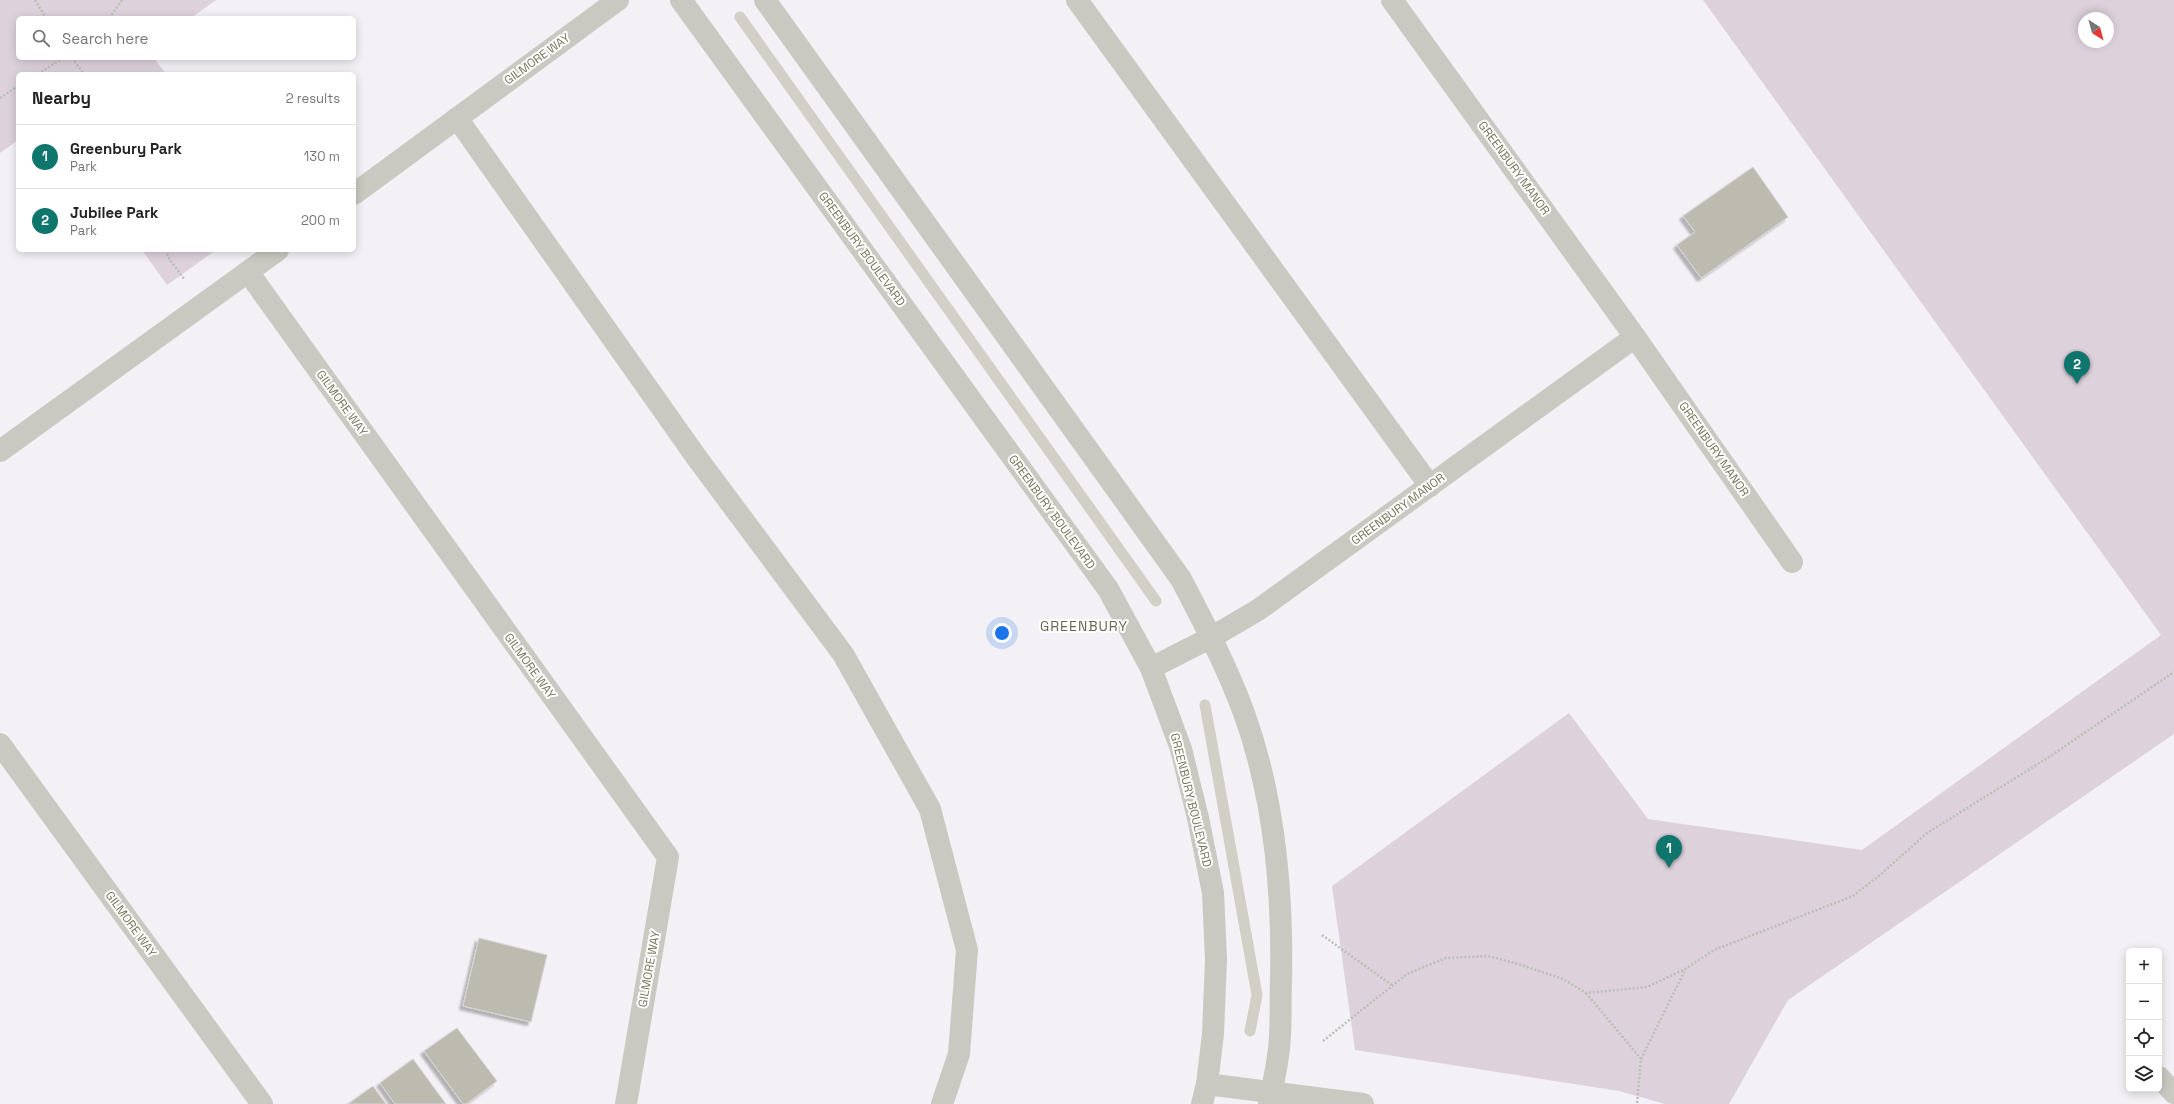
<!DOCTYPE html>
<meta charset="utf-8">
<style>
body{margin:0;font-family:"Space Grotesk",sans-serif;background:#f6f6f6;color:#222}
.controls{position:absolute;right:12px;bottom:12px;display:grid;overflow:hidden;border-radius:6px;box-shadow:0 2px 10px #0003}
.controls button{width:36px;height:36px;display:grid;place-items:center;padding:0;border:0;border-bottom:1px solid #e0e0e0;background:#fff;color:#222;font:20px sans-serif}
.compass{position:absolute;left:2078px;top:12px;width:36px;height:36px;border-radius:50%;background:#fff;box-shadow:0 2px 10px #0003;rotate:144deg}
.you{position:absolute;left:1002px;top:633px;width:14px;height:14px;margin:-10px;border:3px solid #fff;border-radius:50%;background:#1a73e8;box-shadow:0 0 0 6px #1a73e833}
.badge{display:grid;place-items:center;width:26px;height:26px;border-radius:50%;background:#0f766e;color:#fff;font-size:13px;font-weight:700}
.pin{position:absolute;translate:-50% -33px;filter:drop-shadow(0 1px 2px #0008)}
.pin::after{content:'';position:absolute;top:21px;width:14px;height:12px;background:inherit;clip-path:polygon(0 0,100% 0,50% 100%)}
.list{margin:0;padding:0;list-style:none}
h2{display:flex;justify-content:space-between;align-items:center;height:52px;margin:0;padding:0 16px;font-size:17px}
h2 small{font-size:13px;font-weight:400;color:#767676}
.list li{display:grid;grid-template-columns:26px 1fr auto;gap:12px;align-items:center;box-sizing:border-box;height:64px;padding:0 16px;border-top:1px solid #e0e0e0}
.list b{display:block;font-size:15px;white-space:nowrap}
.list p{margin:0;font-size:13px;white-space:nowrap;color:#767676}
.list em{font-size:13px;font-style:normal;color:#767676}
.icon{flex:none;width:22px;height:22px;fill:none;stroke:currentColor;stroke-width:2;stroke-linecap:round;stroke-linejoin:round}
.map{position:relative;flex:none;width:2174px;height:1104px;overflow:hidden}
.search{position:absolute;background:#fff;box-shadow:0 2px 10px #0003;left:16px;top:16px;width:340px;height:44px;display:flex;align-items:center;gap:10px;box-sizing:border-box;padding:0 14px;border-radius:6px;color:#767676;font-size:15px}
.panel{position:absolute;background:#fff;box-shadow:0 2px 10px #0003;left:16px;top:72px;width:340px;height:180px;border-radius:6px}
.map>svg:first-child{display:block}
</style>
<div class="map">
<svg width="2174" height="1104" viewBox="0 0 2174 1104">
<defs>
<filter id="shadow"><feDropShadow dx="-3.5" dy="3.5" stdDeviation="1" flood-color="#0004"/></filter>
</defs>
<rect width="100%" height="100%" fill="#f3f1f5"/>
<g fill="#ddd2dc" fill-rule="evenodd">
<path d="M0 0H216L191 18H18V58H154L166 74H18V140L0 153Z"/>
<path d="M1703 0H2174V734L1788 1000 1729 1104H1665L1619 1091 1355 1050 1332 886 1569 713 1648 819 1862 850 2161 635ZM2084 18H2108V42H2084Z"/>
<path d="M142 250H216L167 285Z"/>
</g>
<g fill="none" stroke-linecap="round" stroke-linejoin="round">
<g stroke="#d2d0c6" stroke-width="11">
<path d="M740 17 1156 601"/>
<path d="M1205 705 1257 995 1250 1031"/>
</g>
</g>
<g fill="#bdbbb0" stroke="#d5d4d7" filter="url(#shadow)">
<path d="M1753 167 1788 217 1701 278 1677 245 1695 232 1683 216Z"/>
<path d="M479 938 547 955 531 1022 463 1006Z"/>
<path d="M457 1028 497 1081 466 1104H463L424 1051Z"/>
<path d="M413 1059 446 1104H395L380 1083Z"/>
<path d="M373 1086 386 1104H348Z"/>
</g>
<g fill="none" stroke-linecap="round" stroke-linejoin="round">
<g stroke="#bdbdb7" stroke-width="2.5" stroke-dasharray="2 2" stroke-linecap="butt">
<path d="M35 0 46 18"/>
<path d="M109 18 122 0"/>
<path d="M72 58 84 74"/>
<path d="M38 74 63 58"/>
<path d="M0 98 18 86"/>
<path d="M166 250 168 257 184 279"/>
<path d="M1322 935 1393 986"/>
<path d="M1586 993 1641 1059 1637 1104"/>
<path d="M1323 1041 1407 974 1446 958 1488 956 1518 964 1563 979 1586 993 1647 987 1685 969 1714 950 1853 896 1880 875 1927 833 2046 759 2174 672"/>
<path d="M1641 1059 1685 970"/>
</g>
<g stroke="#c9c9c2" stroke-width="22">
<path d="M681 0 1108 589 1151 668 1181 749 1198 818 1213 893 1216 959 1213 1034 1207 1084 1202 1104"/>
<path d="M765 0 1181 579C1204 623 1227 667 1244 713 1275 799 1283 890 1281 981 1280 1006 1282 1032 1278 1056 1276 1072 1272 1088 1269 1104"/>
<path d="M1077 0 1430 486"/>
<path d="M1392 0 1635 337 1792 562"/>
<path d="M457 118 697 458 843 654 930 809 967 950 959 1054 942 1104"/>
<path d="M354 194 618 0"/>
<path d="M248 272 668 857 626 1104"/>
<path d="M0 451 278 250"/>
<path d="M1151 668 1212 637 1258 610 1635 337"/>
<path d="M0 744 262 1104"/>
<path d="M2159 1077 2174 1093"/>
<path d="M1207 1084 1363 1104"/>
</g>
</g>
<g text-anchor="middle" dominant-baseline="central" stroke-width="4" stroke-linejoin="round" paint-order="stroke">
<g font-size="12" fill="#78765b" stroke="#fff">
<text transform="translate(537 59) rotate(-36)">GILMORE WAY</text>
<text transform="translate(1514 168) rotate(54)">GREENBURY MANOR</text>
<text transform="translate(862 249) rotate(54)">GREENBURY BOULEVARD</text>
<text transform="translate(342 403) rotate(54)">GILMORE WAY</text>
<text transform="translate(1714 449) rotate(55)">GREENBURY MANOR</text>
<text transform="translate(1398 509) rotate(-36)">GREENBURY MANOR</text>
<text transform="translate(1052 512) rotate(54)">GREENBURY BOULEVARD</text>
<text transform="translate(530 666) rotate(54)">GILMORE WAY</text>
<text transform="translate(1191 800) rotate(76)">GREENBURY BOULEVARD</text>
<text transform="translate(131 924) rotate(54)">GILMORE WAY</text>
<text transform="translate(649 969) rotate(-80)">GILMORE WAY</text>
</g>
<g font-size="14" letter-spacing="1" fill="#696751" stroke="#fff">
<text x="1084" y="626">GREENBURY</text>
</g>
</g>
</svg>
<div class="controls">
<button>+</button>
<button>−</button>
<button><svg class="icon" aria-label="locate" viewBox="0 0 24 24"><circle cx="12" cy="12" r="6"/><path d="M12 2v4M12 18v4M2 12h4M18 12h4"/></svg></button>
<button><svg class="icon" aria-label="layers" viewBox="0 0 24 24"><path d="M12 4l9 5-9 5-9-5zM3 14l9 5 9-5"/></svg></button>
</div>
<svg class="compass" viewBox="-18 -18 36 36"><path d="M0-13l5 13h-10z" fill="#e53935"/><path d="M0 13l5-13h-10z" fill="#767676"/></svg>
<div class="you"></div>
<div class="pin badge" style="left:1669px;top:868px">1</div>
<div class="pin badge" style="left:2077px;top:384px">2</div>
<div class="search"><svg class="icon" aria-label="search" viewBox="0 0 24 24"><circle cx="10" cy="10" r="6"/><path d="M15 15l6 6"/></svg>Search here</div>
<section class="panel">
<h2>Nearby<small>2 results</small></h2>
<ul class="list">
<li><span class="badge">1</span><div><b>Greenbury Park</b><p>Park</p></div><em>130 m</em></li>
<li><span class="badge">2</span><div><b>Jubilee Park</b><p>Park</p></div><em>200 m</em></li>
</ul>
</section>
</div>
